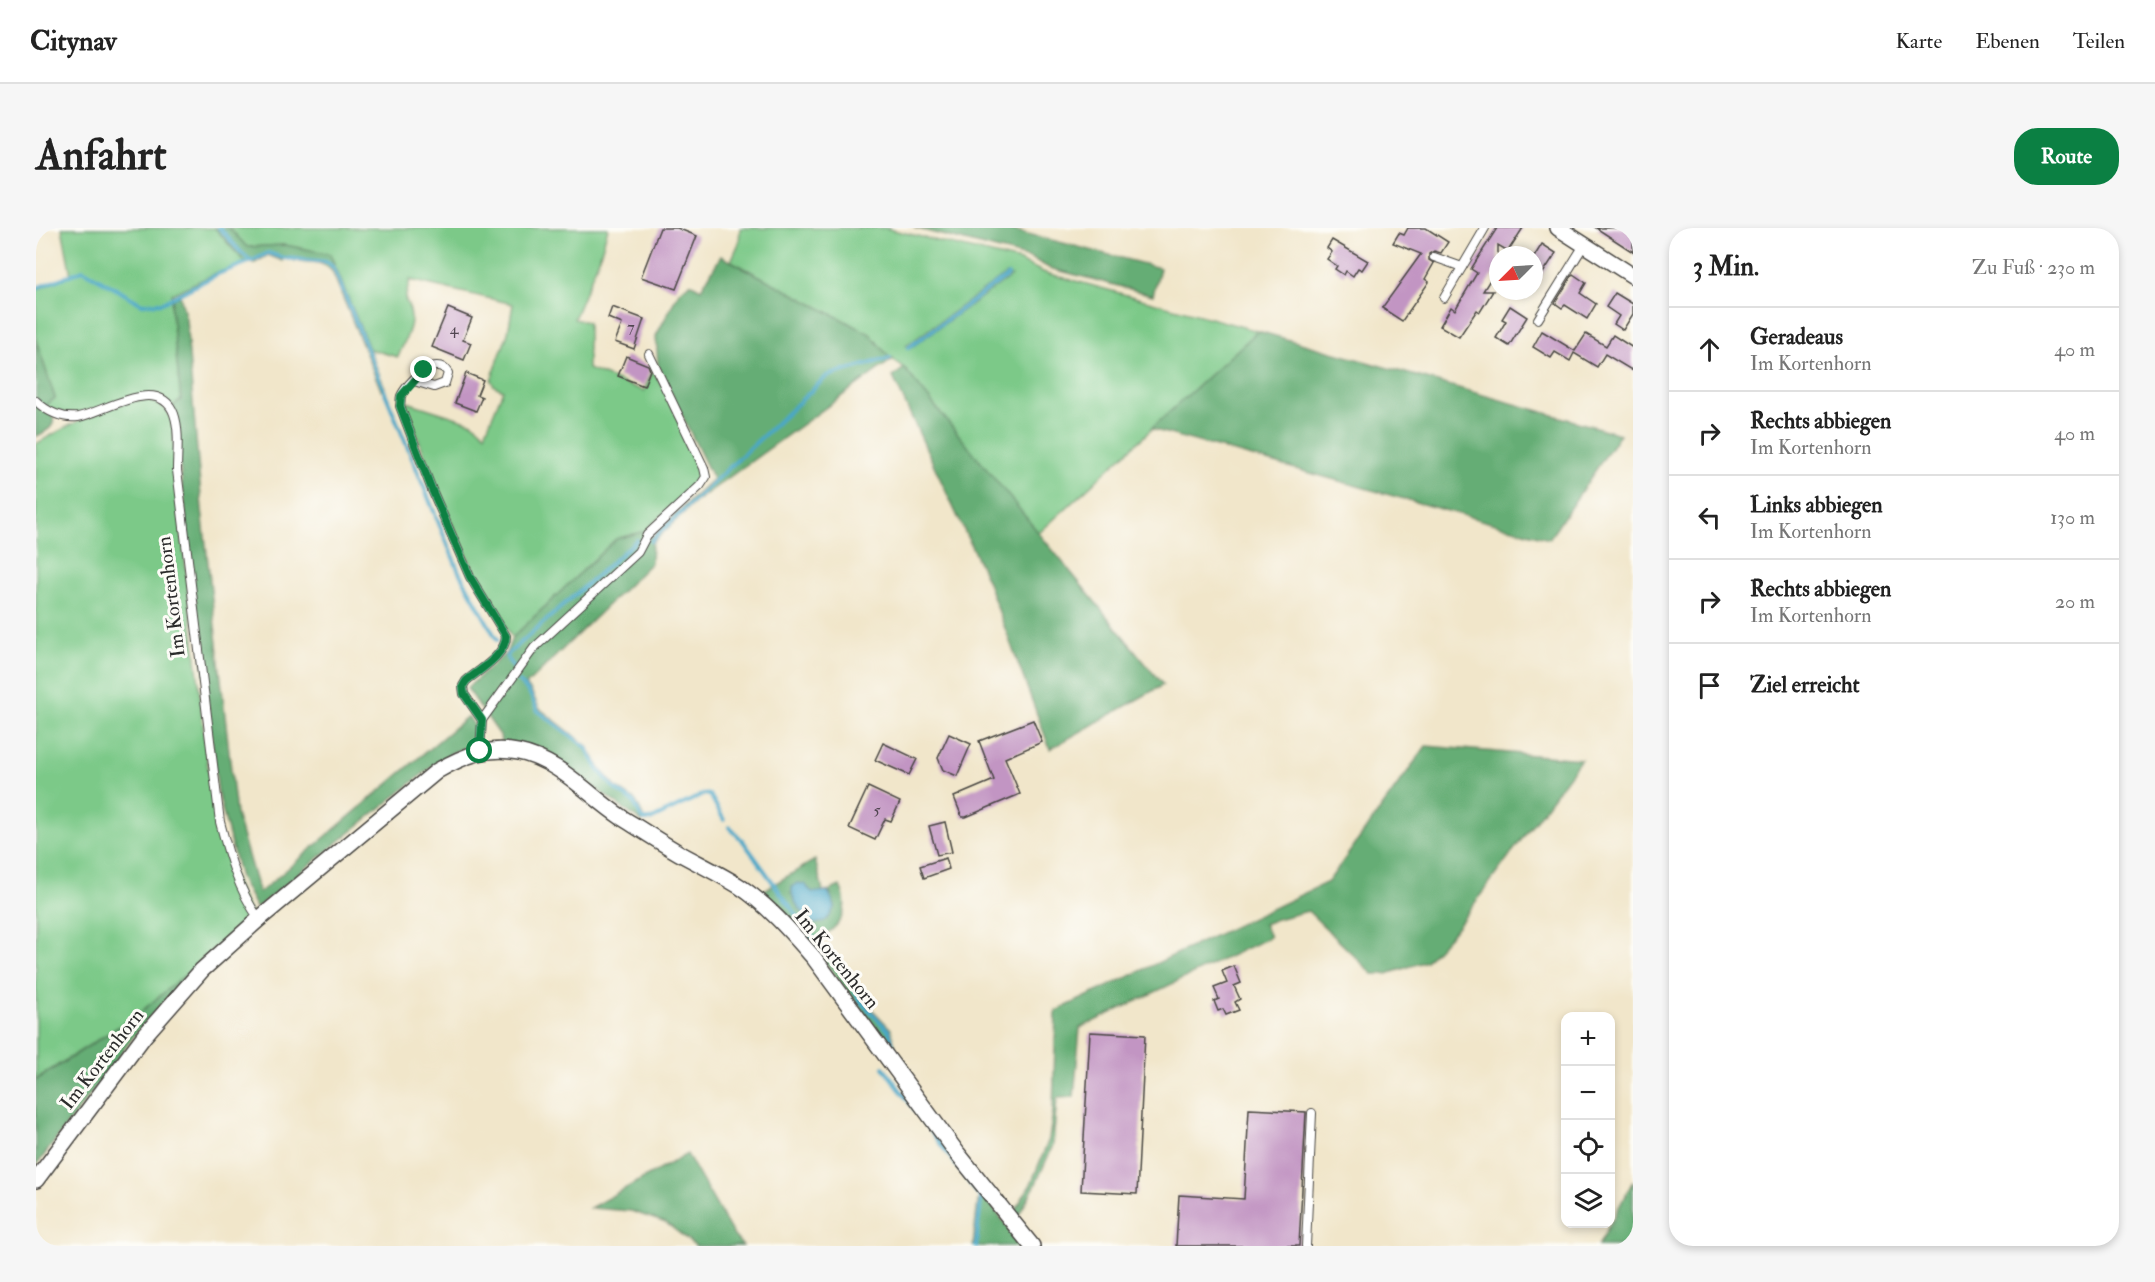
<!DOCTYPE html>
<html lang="de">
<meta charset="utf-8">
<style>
body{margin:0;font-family:"IM FELL Double Pica",serif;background:#f6f6f6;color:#222}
.controls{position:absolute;right:18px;bottom:18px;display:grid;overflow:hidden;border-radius:12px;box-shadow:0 3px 9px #0003}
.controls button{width:54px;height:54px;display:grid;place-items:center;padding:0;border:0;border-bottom:2px solid #e0e0e0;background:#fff;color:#222;font:30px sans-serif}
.compass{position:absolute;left:1453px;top:18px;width:54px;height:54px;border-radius:50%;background:#fff;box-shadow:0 3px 9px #0003;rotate:246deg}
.stop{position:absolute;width:18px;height:18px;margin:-14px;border:4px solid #0b8043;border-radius:50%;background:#fff}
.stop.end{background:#0b8043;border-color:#fff;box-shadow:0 2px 6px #0008}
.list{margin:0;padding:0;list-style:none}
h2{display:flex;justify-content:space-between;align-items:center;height:78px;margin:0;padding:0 24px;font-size:26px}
h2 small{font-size:20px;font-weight:400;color:#767676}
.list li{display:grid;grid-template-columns:39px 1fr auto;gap:18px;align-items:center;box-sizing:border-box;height:84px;padding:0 24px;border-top:2px solid #e0e0e0}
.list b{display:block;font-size:22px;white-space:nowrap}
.list p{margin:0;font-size:20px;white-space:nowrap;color:#767676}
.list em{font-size:20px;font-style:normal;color:#767676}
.icon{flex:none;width:33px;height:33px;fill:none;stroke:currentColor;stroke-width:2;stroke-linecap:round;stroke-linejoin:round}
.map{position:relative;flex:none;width:1597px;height:1018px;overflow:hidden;border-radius:24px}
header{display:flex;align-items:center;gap:36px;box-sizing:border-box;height:84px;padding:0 30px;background:#fff;border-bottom:2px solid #e0e0e0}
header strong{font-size:28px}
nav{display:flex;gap:33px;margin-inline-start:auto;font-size:21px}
.intro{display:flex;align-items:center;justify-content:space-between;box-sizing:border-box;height:144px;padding:0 36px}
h1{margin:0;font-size:42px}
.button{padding:15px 27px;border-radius:24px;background:#0b8043;color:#fff;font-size:21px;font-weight:700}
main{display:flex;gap:36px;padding:0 36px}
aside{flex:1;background:#fff;border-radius:24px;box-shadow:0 3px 9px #0003}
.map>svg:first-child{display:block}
</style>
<header>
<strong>Citynav</strong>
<nav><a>Karte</a><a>Ebenen</a><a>Teilen</a></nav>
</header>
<div class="intro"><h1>Anfahrt</h1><a class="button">Route</a></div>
<main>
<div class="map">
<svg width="1597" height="1018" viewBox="0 0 1597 1018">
<rect width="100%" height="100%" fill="#fdfcf7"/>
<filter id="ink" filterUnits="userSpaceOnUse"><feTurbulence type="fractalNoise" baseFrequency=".0167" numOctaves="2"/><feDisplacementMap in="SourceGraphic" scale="12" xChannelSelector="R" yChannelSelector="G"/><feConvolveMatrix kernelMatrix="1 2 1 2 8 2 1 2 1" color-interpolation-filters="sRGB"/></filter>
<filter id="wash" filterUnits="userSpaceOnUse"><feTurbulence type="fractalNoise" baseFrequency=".008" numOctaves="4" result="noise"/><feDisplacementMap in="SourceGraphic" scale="24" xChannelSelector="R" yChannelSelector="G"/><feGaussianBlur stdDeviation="1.35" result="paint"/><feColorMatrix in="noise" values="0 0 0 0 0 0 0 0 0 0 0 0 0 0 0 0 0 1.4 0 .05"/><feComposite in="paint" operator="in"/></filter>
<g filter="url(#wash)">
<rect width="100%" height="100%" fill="#f1e6ca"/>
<g fill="#7cc988" stroke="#547a5a" stroke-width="1.5" fill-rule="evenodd">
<path d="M26 0H179C189 10 197 25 209 32L210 35 180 45 136 66 135 79 145 173 137 178 120 166 42 185H28L8 179 19 170 0 112V62L35 47Z"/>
<path d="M193 0H572L563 31 538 91 552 94V141L608 163 617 142 631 166 664 242 660 255 609 303 580 311 476 410 439 344 411 285 368 173 437 195 449 206 467 162 458 158 455 152 472 105 477 76 374 52 369 71C382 93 371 107 362 129L333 121 294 26 249 17 211 19Z"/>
<path d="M704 0H849L984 33 1007 44 1222 103 1002 306 868 140 852 128 834 106 695 33 703 15ZM970 46 975 48 873 121 870 118Z"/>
<path d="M108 171C144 176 137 206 138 235 146 309 154 383 163 457 171 534 175 616 215 685L161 737 101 787 0 851V216C34 196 68 178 108 171Z"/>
</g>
<g fill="#65ad74" stroke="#486c50" stroke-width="1.5">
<path d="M179 0H193L211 19 249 17 294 26 349 160 345 162 296 43C285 31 273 35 259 33V31L248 30 247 33 232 27 219 35H210Z"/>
<path d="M878 0H969L1124 40 1117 67 1013 40 995 30Z"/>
<path d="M685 28 834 106 852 128 857 131 659 274 616 315 615 335 490 457 495 463 503 480 551 518 564 541 580 559 600 573 607 588 606 594 512 526 496 520 465 514 464 507 431 460 470 425 476 410 580 311 609 303 614 310 677 251 622 138 620 108 643 64 654 55 665 61Z"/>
<path d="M144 67 150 91 166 281 200 586 223 665 432 488 441 502 433 518 417 524 403 533 220 680 204 650 182 565 137 178 145 172 135 79 137 71Z"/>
<path d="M1222 103 1584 206 1513 311 1115 201Z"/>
<path d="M0 112 19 170 8 179 0 170Z"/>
<path d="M868 140 1127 457 1014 521 951 352 857 149Z"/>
<path d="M0 176 17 188C20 200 9 203 0 209Z"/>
<path d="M1390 518 1545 531 1418 703 1390 733 1351 746H1337L1272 683 1241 691 1228 696 1234 709 1044 800 1038 869 1021 870 1017 917 999 958 982 988 978 984 995 956 1013 911 1017 883 1020 783 1292 654Z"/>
<path d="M779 632 787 663 781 666 774 664 769 656 755 665 795 666 792 663 804 658C816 682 803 703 779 711L787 721 799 728 813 744 828 773 855 801 859 818 853 817 768 707 723 665Z"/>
<path d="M161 737 104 800 0 938V852L101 787Z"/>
<path d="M651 926 698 1008 707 1018H660L630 995 595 983 554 980Z"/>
<path d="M1597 953V1018H1562Z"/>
<path d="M950 970 986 1018H937L942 973Z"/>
</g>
<path fill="#49a7c8" stroke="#3a697a" stroke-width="1.5" d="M761 655 769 656C778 669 779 663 792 663L799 678C794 689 791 695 778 696 768 685 754 675 756 659Z"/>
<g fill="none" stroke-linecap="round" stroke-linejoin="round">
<g stroke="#49a7c8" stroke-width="4">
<path d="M183 0C195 11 202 25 216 33L232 25 248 30 292 34 298 41 413 320 423 344 461 412"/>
<path d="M0 60 47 42 106 76 126 75 182 46 216 33"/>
<path d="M872 120 972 47"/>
<path d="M615 313 791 148 854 130"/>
<path d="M478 440 471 430 472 426 601 312"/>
<path d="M483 454 493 464 502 483 550 519 562 541 579 561 598 574 605 589 608 592H614L668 566 674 567 688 592"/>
<path d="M693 599 707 613 785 721 798 731 812 747 824 773 853 803 857 817"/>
<path d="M847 839 945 970 940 1018"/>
</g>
</g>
<g id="blocks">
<g fill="#c295c3">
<path d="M624 0H641L661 8 640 61 605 49Z"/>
<path d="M1372 0H1390L1412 14 1405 25 1398 23 1393 26V32L1398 35 1389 51 1393 54 1366 93 1346 80 1385 26 1357 15 1363 5 1368 7Z"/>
<path d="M1461 0H1487L1472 23 1462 17V39L1447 63H1457L1444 84 1441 82 1423 109 1404 98 1415 79 1419 82 1441 45 1435 41Z"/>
<path d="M1560 0H1597V24Z"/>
<path d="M1296 12 1332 33 1326 42 1322 40 1317 48 1310 43 1308 47 1299 41 1301 38 1291 31 1296 24 1291 20Z"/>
<path d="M1506 16 1520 25 1498 59V29Z"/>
<path d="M1537 46 1550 55 1544 65 1560 76 1551 91 1529 77 1526 80 1519 75Z"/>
<path d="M1579 65 1597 76V86L1587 102 1578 96 1583 88 1570 79Z"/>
<path d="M1474 78 1491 89 1473 118 1460 110 1470 93 1466 91Z"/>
<path d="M576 79 608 91 598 121 579 114 586 96 572 90Z"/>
<path d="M412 80 436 90 427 112 435 115 428 132 396 119Z"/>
<path d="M1506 103 1539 123 1550 106 1570 118 1577 107 1597 120V143L1569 126 1561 139 1538 125 1534 133 1519 124 1515 130 1497 119Z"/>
<path d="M590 128 612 137 614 142 608 158 582 148Z"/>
<path d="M430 145 447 152 441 167 446 169 440 183 419 175Z"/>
<path d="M997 492 1006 514 969 530 984 566 930 589H926L918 569 958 552 943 513Z"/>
<path d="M913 506 935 516 921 548 907 542 902 530Z"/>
<path d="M847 515 881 531 873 547 839 532Z"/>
<path d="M832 559 864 574 855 593 849 591 839 612 813 600Z"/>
<path d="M909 594 916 624 901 627 893 598Z"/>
<path d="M910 630 913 641 888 650 884 638Z"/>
<path d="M1198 738 1205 755 1198 758 1204 771 1199 774 1203 782 1190 787 1187 781 1182 783 1178 773 1183 771 1178 760 1191 755 1186 743Z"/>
<path d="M1054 804 1109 807 1101 966 1045 963Z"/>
<path d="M1213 881 1270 884 1263 1018H1140L1143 967 1208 971Z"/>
</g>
</g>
</g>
<g filter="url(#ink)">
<use href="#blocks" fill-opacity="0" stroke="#494743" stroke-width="1.5"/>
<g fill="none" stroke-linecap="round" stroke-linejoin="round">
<defs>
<g id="lane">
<path d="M1398 29 1426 39"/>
<path d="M1408 70 1449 0"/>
<path d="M1502 91 1548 17"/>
<path d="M378 153 398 159 409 155 412 145C400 124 371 155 365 168 364 171 365 174 364 178L396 262 434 349 470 408C470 427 443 442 430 453L427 458 428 466 446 492 444 523"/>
<path d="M0 173C11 184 27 191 42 189 67 185 123 146 138 186 144 203 141 225 141 242L184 594C193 629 202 661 223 691"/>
<path d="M446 492 498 420 602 324 611 307 664 258 670 249 668 240 613 126"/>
<path d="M1270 1018 1276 885"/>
</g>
<g id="street">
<path d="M1522 0 1597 48"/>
<path d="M0 952 108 808 166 742 223 691 401 543C427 528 451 518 482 524 523 532 552 567 585 589 604 601 624 614 643 625 663 636 684 646 703 658 732 677 756 705 778 730L922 926 996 1018"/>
</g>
</defs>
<use href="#lane" stroke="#494743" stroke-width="10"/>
<use href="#street" stroke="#494743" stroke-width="18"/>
<use href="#lane" stroke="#fff" stroke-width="8"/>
<use href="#street" stroke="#fff" stroke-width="15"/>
</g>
</g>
<g fill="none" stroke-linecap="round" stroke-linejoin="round" filter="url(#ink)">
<path stroke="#0b8043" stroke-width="8" d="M388 142 365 168 364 178 396 262 434 349 470 408C470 427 443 442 430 453L427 458 428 466 446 492 444 523"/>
</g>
<g text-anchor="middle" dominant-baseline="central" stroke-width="6" stroke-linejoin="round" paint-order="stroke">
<g font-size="16" fill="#514651">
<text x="595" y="99">7</text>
<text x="418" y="101">4</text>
<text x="841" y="582">5</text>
</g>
<g font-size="20" fill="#2b2b2b" stroke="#fdfcf7">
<text transform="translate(135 369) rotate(-97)">Im Kortenhorn</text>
<text transform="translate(801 731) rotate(51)">Im Kortenhorn</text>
<text transform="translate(66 831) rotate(-52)">Im Kortenhorn</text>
</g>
</g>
</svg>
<div class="controls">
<button>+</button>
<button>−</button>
<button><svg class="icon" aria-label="locate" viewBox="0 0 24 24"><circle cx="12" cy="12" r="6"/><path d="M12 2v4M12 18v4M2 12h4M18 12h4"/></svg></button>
<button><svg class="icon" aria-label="layers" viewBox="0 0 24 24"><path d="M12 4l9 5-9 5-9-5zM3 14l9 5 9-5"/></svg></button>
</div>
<svg class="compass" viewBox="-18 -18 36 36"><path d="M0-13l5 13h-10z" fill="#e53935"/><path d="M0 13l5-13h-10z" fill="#767676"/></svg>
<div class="stop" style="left:444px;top:523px"></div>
<div class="stop end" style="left:388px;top:142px"></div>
</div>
<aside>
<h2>3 Min.<small>Zu Fuß · 230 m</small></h2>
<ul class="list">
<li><svg class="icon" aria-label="ahead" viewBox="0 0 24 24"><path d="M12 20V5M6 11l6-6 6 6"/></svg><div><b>Geradeaus</b><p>Im Kortenhorn</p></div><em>40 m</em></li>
<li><svg class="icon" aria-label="right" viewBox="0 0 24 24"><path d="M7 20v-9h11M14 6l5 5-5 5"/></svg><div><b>Rechts abbiegen</b><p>Im Kortenhorn</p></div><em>40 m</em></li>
<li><svg class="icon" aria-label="left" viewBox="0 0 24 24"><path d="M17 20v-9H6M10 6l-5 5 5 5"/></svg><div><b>Links abbiegen</b><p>Im Kortenhorn</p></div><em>130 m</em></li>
<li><svg class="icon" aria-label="right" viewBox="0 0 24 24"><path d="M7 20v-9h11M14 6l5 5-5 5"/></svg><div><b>Rechts abbiegen</b><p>Im Kortenhorn</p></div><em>20 m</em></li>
<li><svg class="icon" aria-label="arrive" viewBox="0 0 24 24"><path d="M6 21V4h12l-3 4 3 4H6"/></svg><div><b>Ziel erreicht</b></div></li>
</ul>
</aside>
</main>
